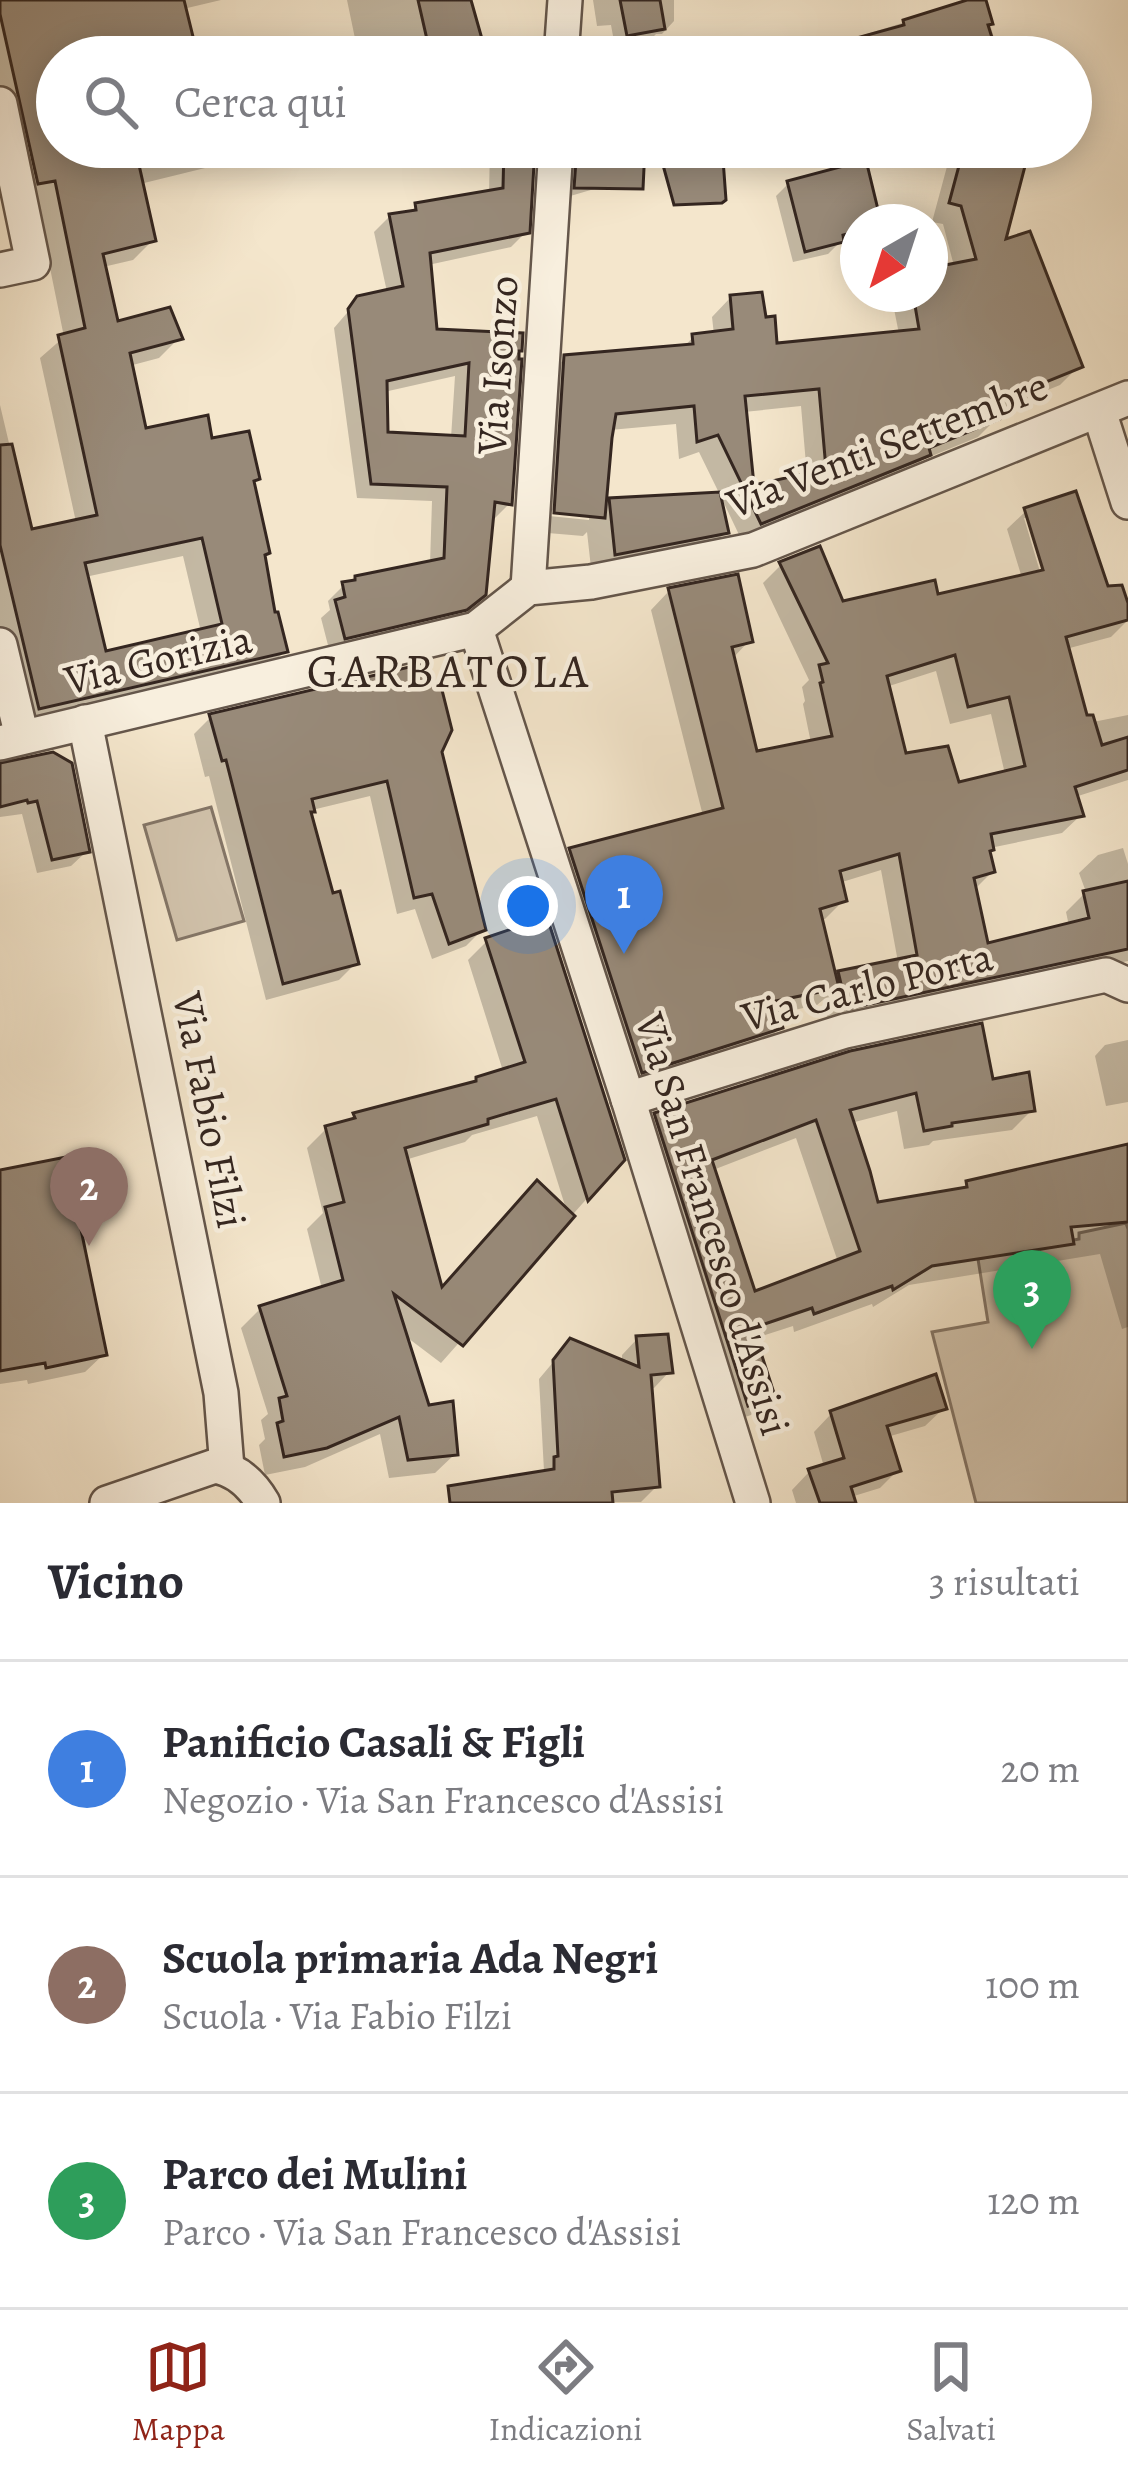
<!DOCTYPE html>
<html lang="it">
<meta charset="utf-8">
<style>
body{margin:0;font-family:Alegreya,serif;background:#f2f2f3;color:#2b2b33}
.compass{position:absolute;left:840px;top:204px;width:108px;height:108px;border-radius:50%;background:#fff;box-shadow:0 6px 30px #0003;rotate:219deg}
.you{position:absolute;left:528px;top:906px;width:42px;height:42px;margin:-30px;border:9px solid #fff;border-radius:50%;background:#1a73e8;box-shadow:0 0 0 18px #1a73e833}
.badge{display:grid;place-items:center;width:78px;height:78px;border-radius:50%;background:#8f2418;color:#fff;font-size:39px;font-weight:700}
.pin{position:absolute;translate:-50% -99px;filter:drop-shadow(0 3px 6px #0008)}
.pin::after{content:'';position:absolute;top:63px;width:42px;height:36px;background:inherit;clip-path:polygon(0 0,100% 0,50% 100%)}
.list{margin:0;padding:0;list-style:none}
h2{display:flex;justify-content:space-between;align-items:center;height:156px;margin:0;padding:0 48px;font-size:51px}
h2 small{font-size:39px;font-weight:400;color:#7c7c81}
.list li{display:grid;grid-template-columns:78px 1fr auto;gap:36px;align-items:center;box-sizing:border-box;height:216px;padding:0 48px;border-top:3px solid #e1e1e2}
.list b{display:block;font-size:45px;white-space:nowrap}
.list p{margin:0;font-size:39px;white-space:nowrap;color:#7c7c81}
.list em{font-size:39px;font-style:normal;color:#7c7c81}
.icon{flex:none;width:66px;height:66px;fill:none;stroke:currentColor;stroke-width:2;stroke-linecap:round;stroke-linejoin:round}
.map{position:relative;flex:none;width:1128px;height:1503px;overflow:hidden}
.search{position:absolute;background:#fff;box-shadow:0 6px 30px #0003;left:36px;right:36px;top:36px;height:132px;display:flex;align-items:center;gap:30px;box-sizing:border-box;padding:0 42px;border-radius:66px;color:#7c7c81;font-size:45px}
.sheet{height:804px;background:#fff}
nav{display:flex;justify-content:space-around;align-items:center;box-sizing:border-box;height:168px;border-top:3px solid #e1e1e2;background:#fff;font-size:33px;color:#7c7c81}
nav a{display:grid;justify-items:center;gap:6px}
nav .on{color:#8f2418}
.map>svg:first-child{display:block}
</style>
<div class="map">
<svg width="1128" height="1503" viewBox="0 0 1128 1503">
<rect width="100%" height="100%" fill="#f4e6cc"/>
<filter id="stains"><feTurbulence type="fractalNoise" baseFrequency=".00167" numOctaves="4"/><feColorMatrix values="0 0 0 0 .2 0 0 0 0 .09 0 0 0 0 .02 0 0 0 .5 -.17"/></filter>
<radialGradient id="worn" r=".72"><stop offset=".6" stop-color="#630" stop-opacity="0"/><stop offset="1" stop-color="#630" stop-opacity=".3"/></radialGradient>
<g fill="#d3c5af" stroke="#847668" stroke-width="3">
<path d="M211 807 244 921 177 940 144 825Z"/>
<path d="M1126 1223 1128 1229V1503H976L932 1332 988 1322 978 1259 1079 1239V1233Z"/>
</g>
<g fill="#0003" fill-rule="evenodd">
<path d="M0 0H221L183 9 195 57H57V147H291L140 184 153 240 133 260 103 267 116 325 179 338 159 358 129 366 143 432 210 441 251 483 273 616 285 651 265 671 18 727 0 651V405L30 532 76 522 40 358 64 337 36 199 0 117ZM183 556 201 632 104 655 85 577Z"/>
<path d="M347 0H468L480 57H342L358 53Z"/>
<path d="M593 0H674V21L662 34H656L650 40 615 47 611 25 597 26Z"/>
<path d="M977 0 983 2 999 54 996 57H792Z"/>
<path d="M490 147H532L527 231 511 247 428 265 434 332 516 352 509 504 494 519H491L466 609 448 624 330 653 321 618 330 610 328 601 344 585 430 564 432 501 357 498 334 328 359 299 387 292 374 232 390 216 409 214 417 206 489 193ZM455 376 451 438 385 435 384 392Z"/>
<path d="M554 147H642L625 180 560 199Z"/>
<path d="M1025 147 1001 243 1079 366 1060 385 994 412 997 418 978 437 922 460 909 473 742 541 721 497 726 532 702 556 592 577 587 532 583 536 536 532 546 378 565 358 683 348 693 337 714 335 712 317 731 297 774 347 899 334 891 294H930V271L954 266 943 224 932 222 952 148ZM801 406 807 476 751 489 744 412ZM676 424 679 459 699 452 720 495 610 501 603 509 610 430ZM539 509 589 514V520L539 515Z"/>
<path d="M789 183 878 222H858V238L839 243 828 254 793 262 776 196Z"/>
<path d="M1026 511 1128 612V620L1111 637 1066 649 1085 718 1093 722 1128 715V780L1075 797 1081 815 1062 833 990 848 987 853 992 872 974 890 985 947 1069 926 1066 912 1086 892 1079 873 1098 855 1123 848 1128 864V961L829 1026 823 1000 817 1005 776 1014 780 1028 761 1046 623 1089 552 870 571 851 703 816 651 610 669 591 749 641 732 659 755 754 811 743 803 704 805 701 802 687 809 680 763 583 781 565 842 605 936 597 1022 578 1007 529ZM1024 518H1030L1050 584 1044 585ZM936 671 950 724 991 714 1005 774 957 786 904 757 886 687ZM881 870 898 962 839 974 834 980 820 920 825 919 844 900 839 883Z"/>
<path d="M211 717 438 751 483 929 466 946 432 959 415 909 397 914 370 796 312 810 309 814 331 896 356 963 339 980 266 1000 209 776 205 777 194 734Z"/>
<path d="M52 755 87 851 71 866 37 873 22 814 0 817V765Z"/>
<path d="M487 941 622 1159 441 1363 404 1335 427 1408 455 1454 435 1473 389 1478 380 1434 305 1467 265 1475 259 1445 265 1439 261 1420 268 1414 241 1328 261 1308 322 1289 307 1229 323 1213 307 1148 326 1129 348 1123 355 1116 472 1085 477 1079 503 1071 468 960ZM537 1116 567 1212 440 1291 405 1160 465 1142 472 1135Z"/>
<path d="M1128 1040V1102L1106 1106 1095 1056 1105 1045Z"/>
<path d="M991 1082 1032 1110 1012 1130 933 1141 929 1145 904 1149 897 1111 851 1123 875 1206 960 1192 967 1184 1128 1147V1327L1122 1329 1100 1254 909 1285 873 1307 872 1304 794 1332 793 1326 753 1339 771 1396 751 1415 728 1423 636 1135 656 1115ZM796 1138 838 1262 753 1295 713 1170Z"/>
<path d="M0 1173 104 1354 85 1372 28 1384 27 1380 0 1384Z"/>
<path d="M637 1339 669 1372 654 1388H649L657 1486 641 1502 449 1503 464 1486 544 1471 539 1379 571 1341 622 1363V1355Z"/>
<path d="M943 1409 925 1426 887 1437 898 1470 880 1488 854 1496 856 1503H796L792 1490 809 1472 824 1467 814 1432 831 1414Z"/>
</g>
<g fill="#988a79" stroke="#342620" stroke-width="3" fill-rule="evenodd">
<path d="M0 0H184L198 57H57V147H135L156 241 103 254 118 321 170 307 183 339 130 353 146 428 208 415 212 438 249 431 260 479 254 481 270 553 265 555 275 612H278L288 652 39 709 0 545V445L12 444 32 529 97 515 58 335 85 328 55 181 38 184 0 14ZM202 538 222 624 106 651 85 563Z"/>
<path d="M418 0H471L484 46 444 57H431Z"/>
<path d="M620 0H660L665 29 627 36Z"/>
<path d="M967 0H986L993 24 988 25 998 57H821L820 48 904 25 903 20Z"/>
<path d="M504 147H535L530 233 430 253 437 329 523 333 522 351H519V359H522L512 505 495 502 486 595 467 610 345 639 335 600 345 597 342 582 355 580V576L444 558 447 487 371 484 348 309 357 296 403 286 389 214 416 210 415 203 503 188ZM469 363 465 436 388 432 387 381Z"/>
<path d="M577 147H645L643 189 574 188Z"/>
<path d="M964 147H1030L1006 239 1030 231 1083 367 994 403 1000 419 929 448 931 455 761 524 718 435 697 442 694 406 616 414 612 438 605 518 554 513 564 355 693 344 692 334 733 329 730 295 762 292 766 317 775 316 777 343 919 329 913 294H930V268L976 259 961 206 949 203ZM819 389 826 469 754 485 745 396Z"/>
<path d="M723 159 726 200 722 203 674 205 663 165Z"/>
<path d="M866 160 881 222H858V231L843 235 844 242 805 252 787 181Z"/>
<path d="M1076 491 1108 586 1122 585 1128 603V620L1066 637 1087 715H1093L1102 745 1128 737V770L1075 787 1084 816 991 834 994 850 990 851 995 872 974 878 988 943 1089 918 1083 891 1128 881V949L847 1009 838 971 917 955 899 854 840 871 847 901 820 909 839 988 776 1001 783 1028 642 1073 569 848 723 808 668 588 738 574 753 642 732 647 757 751 832 736 820 683 823 682 819 665 828 663 779 562 820 546 843 601 935 580 938 594 1043 570 1024 508ZM955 655 968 707 1009 697 1025 766 959 782 948 746 906 753 887 676Z"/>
<path d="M720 492 729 533 615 555 609 498Z"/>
<path d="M422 664 425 679 441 686 452 730 442 752 486 930 449 944 432 894 414 898 387 781 312 799 315 812H311L333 893 340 891 359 964 283 984 226 760 222 761 209 714Z"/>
<path d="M53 752 72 763 90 852 52 860 37 801 28 803 27 800 0 807V763Z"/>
<path d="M547 917 625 1160 588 1201 556 1099 488 1119V1124L405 1148 442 1287 537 1180 575 1216 463 1346 394 1294 429 1405 453 1401 458 1455 408 1460 399 1417 327 1448 284 1457 277 1423 283 1421 279 1398 287 1396 259 1306 343 1280 325 1207 344 1202 325 1126 355 1118 353 1113 476 1081V1077L525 1062 485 938Z"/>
<path d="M982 1023 993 1079 1029 1072 1035 1111 952 1123V1126L924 1131 916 1093 850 1110 870 1171 878 1202 967 1187 966 1181 1128 1144V1222L1071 1227 1074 1244 932 1266 893 1290 892 1286 814 1314 812 1308 753 1328 775 1396 748 1406 654 1113 850 1051ZM816 1120 860 1251 755 1291 712 1160Z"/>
<path d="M66 1157 107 1355 46 1368 45 1363 0 1371V1170Z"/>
<path d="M668 1334 673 1373 651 1375 660 1487 612 1492 613 1503H450L448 1486 554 1469V1457L558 1456 553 1360 570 1338 639 1367 636 1336Z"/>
<path d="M936 1374 947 1409 887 1426 901 1471 851 1487 856 1503H820L808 1469 844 1458 830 1411Z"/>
</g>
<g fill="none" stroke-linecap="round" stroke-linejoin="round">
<defs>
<g id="street">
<path d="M561 57 565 0"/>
<path d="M0 104 33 263 0 270"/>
<path d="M1099 411 1128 502"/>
<path d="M528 588 556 147"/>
<path d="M476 629 628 1099 753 1503"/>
<path d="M0 645 22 737"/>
<path d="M85 722 221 1393 227 1468"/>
<path d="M0 743 476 629 528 588 591 582 753 550 1128 398"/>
<path d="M628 1099 845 1031 1106 975 1128 985"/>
<path d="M107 1503 215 1466C237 1470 252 1484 263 1503"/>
</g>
</defs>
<use href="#street" stroke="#64564b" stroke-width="38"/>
<use href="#street" stroke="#f8efde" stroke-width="33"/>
</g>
<g text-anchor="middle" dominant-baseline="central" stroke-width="9" stroke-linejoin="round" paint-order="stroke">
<g font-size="42" fill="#342620" stroke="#f8efde">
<text transform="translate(497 365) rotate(-86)">Via Isonzo</text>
<text transform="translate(887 444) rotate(-21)">Via Venti Settembre</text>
<text transform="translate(158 659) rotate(-13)">Via Gorizia</text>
<text transform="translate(867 986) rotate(-14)">Via Carlo Porta</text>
<text transform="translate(210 1110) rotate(79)">Via Fabio Filzi</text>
<text transform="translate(713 1224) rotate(73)">Via San Francesco d'Assisi</text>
</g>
<g font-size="48" letter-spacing="3" fill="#342620" stroke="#f8efde">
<text x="449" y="671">GARBATOLA</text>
</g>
</g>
<rect width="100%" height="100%" filter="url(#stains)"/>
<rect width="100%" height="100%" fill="url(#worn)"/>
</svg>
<svg class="compass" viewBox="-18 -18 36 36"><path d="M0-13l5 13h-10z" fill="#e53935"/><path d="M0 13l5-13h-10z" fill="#7c7c81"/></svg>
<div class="you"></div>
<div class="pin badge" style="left:624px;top:954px;background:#3f7fe0">1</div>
<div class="pin badge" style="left:89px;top:1246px;background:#8d6e63">2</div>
<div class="pin badge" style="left:1032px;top:1349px;background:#2e9e5b">3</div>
<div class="search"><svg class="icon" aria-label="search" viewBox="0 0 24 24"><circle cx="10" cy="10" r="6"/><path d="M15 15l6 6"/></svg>Cerca qui</div>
</div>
<section class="sheet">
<h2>Vicino<small>3 risultati</small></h2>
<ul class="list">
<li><span class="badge" style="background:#3f7fe0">1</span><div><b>Panificio Casali &amp; Figli</b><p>Negozio · Via San Francesco d'Assisi</p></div><em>20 m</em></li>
<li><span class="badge" style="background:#8d6e63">2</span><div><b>Scuola primaria Ada Negri</b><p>Scuola · Via Fabio Filzi</p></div><em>100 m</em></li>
<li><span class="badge" style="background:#2e9e5b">3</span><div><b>Parco dei Mulini</b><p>Parco · Via San Francesco d'Assisi</p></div><em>120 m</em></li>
</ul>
</section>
<nav>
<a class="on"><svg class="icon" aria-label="map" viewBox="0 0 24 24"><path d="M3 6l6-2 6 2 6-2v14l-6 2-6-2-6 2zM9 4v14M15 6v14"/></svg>Mappa</a>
<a><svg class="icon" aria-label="directions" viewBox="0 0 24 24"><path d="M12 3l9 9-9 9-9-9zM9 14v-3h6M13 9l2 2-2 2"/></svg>Indicazioni</a>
<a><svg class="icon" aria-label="saved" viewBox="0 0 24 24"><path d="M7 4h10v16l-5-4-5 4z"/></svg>Salvati</a>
</nav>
